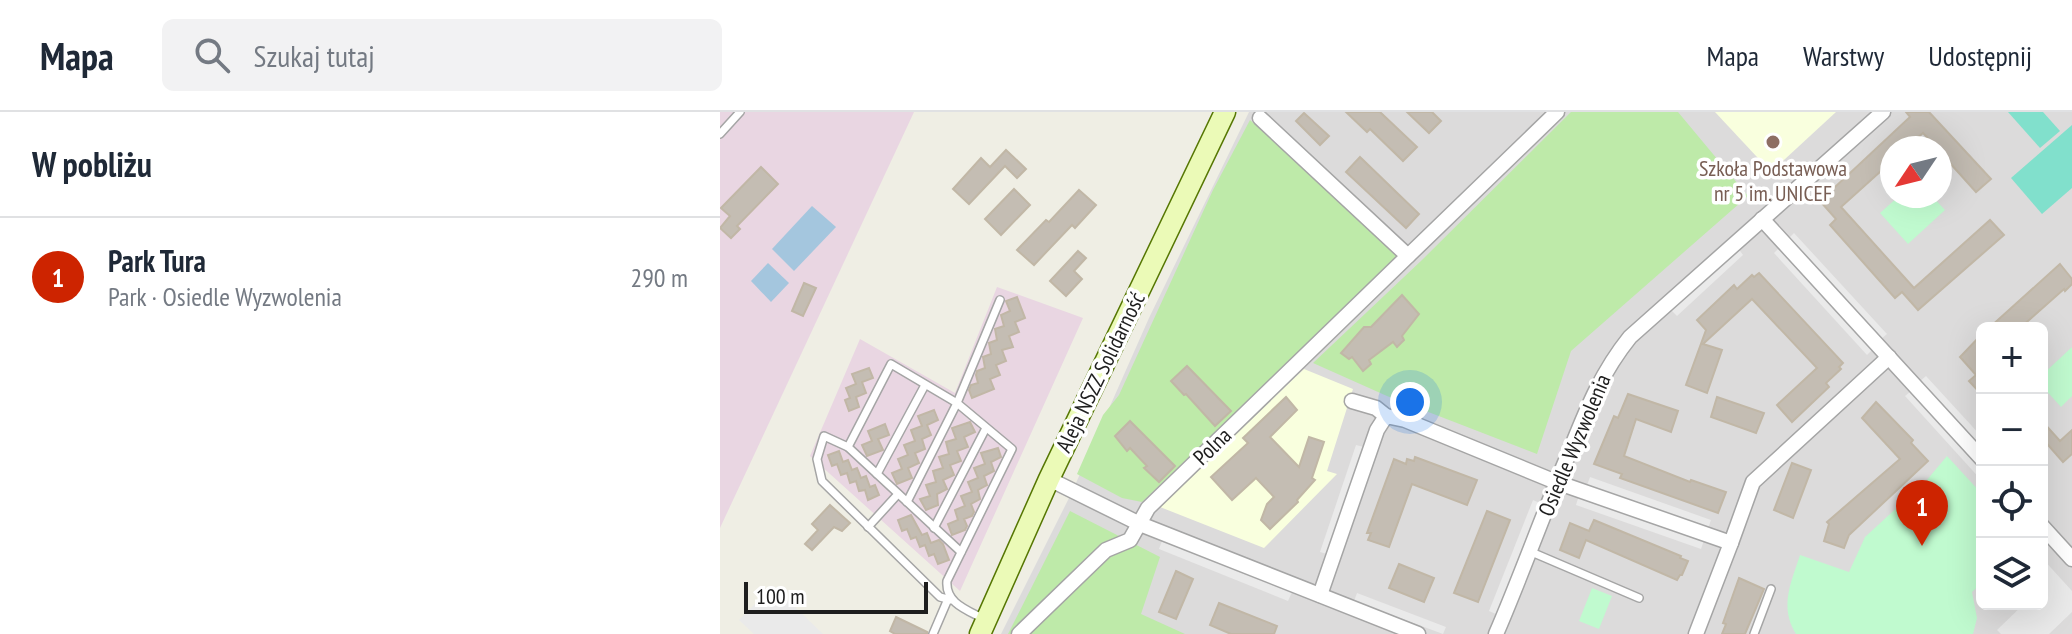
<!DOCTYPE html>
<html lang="pl">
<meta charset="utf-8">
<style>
body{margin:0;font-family:"PT Sans Narrow",sans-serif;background:#f2f2f3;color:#1f2937}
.controls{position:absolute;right:24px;bottom:24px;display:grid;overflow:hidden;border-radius:12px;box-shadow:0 8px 32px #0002}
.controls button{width:72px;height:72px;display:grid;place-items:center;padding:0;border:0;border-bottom:2px solid #e0e1e3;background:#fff;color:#1f2937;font:40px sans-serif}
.compass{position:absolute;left:1160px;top:24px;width:72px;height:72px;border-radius:50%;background:#fff;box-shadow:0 8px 32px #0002;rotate:235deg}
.scale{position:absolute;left:24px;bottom:20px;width:184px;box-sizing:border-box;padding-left:8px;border:4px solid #1e1e1e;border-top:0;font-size:22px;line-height:28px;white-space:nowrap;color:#1e1e1e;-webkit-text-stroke:6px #fff;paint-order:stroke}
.you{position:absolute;left:690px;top:290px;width:28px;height:28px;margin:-20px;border:6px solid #fff;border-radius:50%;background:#1a73e8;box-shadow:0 0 0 12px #1a73e833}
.badge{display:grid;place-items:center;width:52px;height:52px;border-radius:50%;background:#cd2400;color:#fff;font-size:26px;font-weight:700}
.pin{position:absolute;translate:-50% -66px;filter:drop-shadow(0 2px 4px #0008)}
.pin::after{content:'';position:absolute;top:42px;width:28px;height:24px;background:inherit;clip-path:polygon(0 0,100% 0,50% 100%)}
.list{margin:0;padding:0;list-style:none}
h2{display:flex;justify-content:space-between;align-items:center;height:104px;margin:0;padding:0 32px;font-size:34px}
h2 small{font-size:26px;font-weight:400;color:#747a83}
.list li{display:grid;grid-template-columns:52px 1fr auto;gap:24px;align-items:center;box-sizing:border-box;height:120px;padding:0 32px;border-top:2px solid #e0e1e3}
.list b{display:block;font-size:30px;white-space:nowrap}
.list p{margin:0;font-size:26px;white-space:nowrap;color:#747a83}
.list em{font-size:26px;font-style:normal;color:#747a83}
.icon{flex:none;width:44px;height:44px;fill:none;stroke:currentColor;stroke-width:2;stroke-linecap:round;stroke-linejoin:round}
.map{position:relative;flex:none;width:1352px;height:522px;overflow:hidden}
header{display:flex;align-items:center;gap:48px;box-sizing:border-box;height:112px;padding:0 40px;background:#fff;border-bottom:2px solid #e0e1e3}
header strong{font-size:38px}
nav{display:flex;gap:44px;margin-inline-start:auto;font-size:28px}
.search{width:560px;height:72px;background:#f2f2f3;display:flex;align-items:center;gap:20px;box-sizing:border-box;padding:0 28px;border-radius:12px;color:#747a83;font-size:30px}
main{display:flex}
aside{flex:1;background:#fff}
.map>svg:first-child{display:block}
</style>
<header>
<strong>Mapa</strong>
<div class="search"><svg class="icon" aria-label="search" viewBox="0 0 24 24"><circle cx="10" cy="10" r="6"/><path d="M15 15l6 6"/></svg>Szukaj tutaj</div>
<nav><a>Mapa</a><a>Warstwy</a><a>Udostępnij</a></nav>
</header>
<main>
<aside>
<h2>W pobliżu<small></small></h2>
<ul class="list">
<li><span class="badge">1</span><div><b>Park Tura</b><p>Park · Osiedle Wyzwolenia</p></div><em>290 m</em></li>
</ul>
</aside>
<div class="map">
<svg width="1352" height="522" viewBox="0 0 1352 522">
<rect width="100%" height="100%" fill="#efeee4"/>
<path fill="#dcdbdb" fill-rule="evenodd" d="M529 0H1352V522H281L352 380 429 206ZM1172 36H1220V84H1172ZM1262 216H1322V492H1262Z"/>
<g fill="#e9d6e2">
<path d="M0 0H194L0 416Z"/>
<path d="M277 175 363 206 240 479 90 344 140 227 235 281Z"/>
</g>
<g fill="#f9ffde">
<path d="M995 0H1116L1051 60Z"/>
<path d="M584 257 633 277 607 359 617 362 544 436 440 395Z"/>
</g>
<g fill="#beeaa9">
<path d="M851 0H958L1028 84 851 239 817 342 667 284 593 251 702 148Z"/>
<path d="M530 8 681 143 422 390 402 386 357 362 383 303 399 283 493 78Z"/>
<path d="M350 399 440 445 421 502 465 522H288Z"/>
</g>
<g fill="#c0facf">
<path d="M1179 84H1212L1225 98 1188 132 1160 101Z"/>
<path d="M1352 235V284L1341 295 1322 274V263Z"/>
<path d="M1227 344 1262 382V471L1252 480 1257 506 1253 522H1076C1059 495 1071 471 1080 443L1129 460 1145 425 1206 369Z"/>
<path d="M872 476 892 484 879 517 859 509Z"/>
</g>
<g fill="#81e0cc">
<path d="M1288 0H1323L1340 19 1320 36Z"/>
<path d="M1352 13V76L1322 102 1291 66Z"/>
</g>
<g fill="#eaeaea">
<path d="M1074 121 1167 222 1160 228 1068 127Z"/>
<path d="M1060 135 1153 237 1147 243 1054 141Z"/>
<path d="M1018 136 1023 143 957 204 951 198Z"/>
<path d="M1206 264 1262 325V339L1199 270Z"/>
<path d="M1191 279 1262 357V369L1185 284Z"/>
<path d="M636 333 644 335 607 442 600 440Z"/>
<path d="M870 365 991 408 981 437 856 393 859 383 863 384Z"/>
<path d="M813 388 822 392 778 503 769 499Z"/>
<path d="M442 429 572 480 568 489 439 437Z"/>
<path d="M1322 446 1352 479V500L1329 522H1281L1277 518 1304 492H1322Z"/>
<path d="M53 474 103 522H34L19 508Z"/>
<path d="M637 481 726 515 723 522 634 489Z"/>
</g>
<g fill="#a4c6de">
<path d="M92 94 116 115 74 159 52 137Z"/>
<path d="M48 151 69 171 51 190 31 169Z"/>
</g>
<g fill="#c4bdb3" stroke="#c1b7a6" stroke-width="2">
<path d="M626 0H660L697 35 683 49 650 17 647 20Z"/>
<path d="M687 0H712L721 9 709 21Z"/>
<path d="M1186 0H1209L1271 67 1256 80 1220 40V36H1217L1203 21 1186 36H1172V49L1121 95 1194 176 1270 108 1284 123 1198 198 1182 180 1175 186 1158 167 1110 113 1116 107 1100 89 1190 5Z"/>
<path d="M584 1 609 24 600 33 576 9Z"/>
<path d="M286 38 306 57 297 66 285 54 249 92 233 77 261 46 270 55Z"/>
<path d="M640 45 699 102 686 116 626 60Z"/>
<path d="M41 55 58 72 17 114 20 117 11 126 0 116 10 104 1 96Z"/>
<path d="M294 77 310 93 281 123 265 107Z"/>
<path d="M359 78 376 93 355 116 352 113 314 153 297 138 326 108 329 110Z"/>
<path d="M358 139 366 146 354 159 362 167 346 184 330 169Z"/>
<path d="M1340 152 1352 167V172L1345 179 1344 177 1300 216H1269Z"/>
<path d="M1039 161 1123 251 1119 255 1121 257 1106 271 1109 275 1072 310 1057 293 1097 256 1032 187 983 232 1002 238 987 281 966 273 986 218 977 208 1014 173 1017 177 1032 163 1034 165Z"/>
<path d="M84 171 96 176 83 204 72 199Z"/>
<path d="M682 183 699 202 682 224 684 228 677 235 673 230 649 248 651 252 643 259 632 245 629 247 621 241 644 215H651Z"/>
<path d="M297 185 305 206 295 210 299 220 289 224 293 235 282 238 286 249 276 253 280 263 270 267 274 277 252 286 249 278 251 273 258 271 256 263 257 259 265 256 263 245 271 242 269 231 277 228 275 217 284 214 281 203 290 199 286 189Z"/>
<path d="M1262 222V283L1249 269 1256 263 1240 245Z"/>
<path d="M467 254 511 299 495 314 466 282 464 283 451 269Z"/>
<path d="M149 256 153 266 142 270 146 281 136 285 139 295 129 299 125 288 130 286 126 276 136 272 132 262Z"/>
<path d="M908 282 958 299 951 320 916 307 904 344 970 370 971 368 1006 380 998 401 900 366 902 362 874 352 894 304 898 306Z"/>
<path d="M566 285 577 298 550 325 579 355 589 325 604 330 592 366 595 368 577 388 578 390 550 417 541 408 547 392 554 385 536 366 512 388 491 365 528 331 523 326Z"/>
<path d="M997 285 1044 301 1036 321 991 305Z"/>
<path d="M1156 290 1193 328 1191 331 1208 349 1129 423 1124 436 1104 429 1109 412 1107 410 1180 347 1142 306Z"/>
<path d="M214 298 218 308 207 313 211 323 202 327 205 337 195 341 199 351 188 356 192 366 177 372 172 361 182 357 178 347 188 343 184 333 195 329 191 318 202 314 198 304Z"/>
<path d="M410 309 455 354 439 370 424 356 427 354 410 336 407 339 395 324Z"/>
<path d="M1322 309 1340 329 1352 318V342L1343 350 1322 326Z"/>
<path d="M250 310 255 320 244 325 248 335 237 339 241 349 230 353 234 363 223 368 227 377 217 382 218 393 206 398 200 387 210 384 206 373 216 370 213 359 223 356 219 345 229 342 226 330 236 327 232 316Z"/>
<path d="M165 312 169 323 158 327 163 338 147 344 142 333 152 329 148 319Z"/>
<path d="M278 336 281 345 271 350 274 359 264 364 267 373 258 378 260 387 251 392 254 400 252 404 244 407 247 414 245 418 232 423 228 412 238 408 235 398 245 394 241 384 252 380 248 370 258 366 254 356 265 352 261 341Z"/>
<path d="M119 339 123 350 128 348 132 358 137 356 141 366 146 364 150 375 155 373 159 383 148 388 145 378 139 379 136 369 130 371 127 361 121 363 117 352 112 354 108 343Z"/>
<path d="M695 345 757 368 747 393 692 372 669 435 648 428 651 421H647L674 347 686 352 687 347 694 349Z"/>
<path d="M1072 351 1091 358 1073 406 1054 398Z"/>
<path d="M110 393 130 411 122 419 114 415 92 438 85 432 98 418 92 412Z"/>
<path d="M767 399 790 408 758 490 734 481Z"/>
<path d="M191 403 202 423 207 421 211 431 219 428 223 432 229 448 218 452 214 442 209 444 205 433 200 435 196 425 191 427 187 417 182 419 178 408Z"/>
<path d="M874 408 961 444 960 446 968 449 962 463H960L957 468 866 428 859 446 840 438 850 411 869 419Z"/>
<path d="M679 452 714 466 704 490 669 476Z"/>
<path d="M456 459 473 467 456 507 439 500Z"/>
<path d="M1019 466 1044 477 1025 522H1002L1006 512 1003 511Z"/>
<path d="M499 491 557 514 554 522H511L490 513Z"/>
<path d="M176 505 207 520V522H175L170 519Z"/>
</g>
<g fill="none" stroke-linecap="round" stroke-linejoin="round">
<defs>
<g id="lane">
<path d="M0 22 20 0"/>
<path d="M128 335 171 252 237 291 292 337 227 469C225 491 247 498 264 507"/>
<path d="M157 362 205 273"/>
<path d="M187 390 237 291 280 188"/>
<path d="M148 415 178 382"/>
<path d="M214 416 266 316"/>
<path d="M809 439 919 486"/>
<path d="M231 488 220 485 102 369 97 347 104 324 128 335 241 440"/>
<path d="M213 522 228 487"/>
<path d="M1034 522 1051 477"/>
</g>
<g id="street">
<path d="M1042 107 1262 347"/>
<path d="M688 144 837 0"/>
<path d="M632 289 656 296 666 304"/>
<path d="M329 367 420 412 698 522"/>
<path d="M1322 414 1352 447"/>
<path d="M600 483 657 318 666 304 685 308 836 370 1011 431 1033 370 1169 245"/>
<path d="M299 522 386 438 410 428 428 396 688 144 540 6"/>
<path d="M776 522C802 462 824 399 850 339 867 297 881 261 910 225L1163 0"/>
<path d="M976 522 1011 431"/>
</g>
<path id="secondary" d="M260 522 329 367 505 0"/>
</defs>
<use href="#lane" stroke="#a5a5a5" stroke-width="10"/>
<use href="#street" stroke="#a5a5a5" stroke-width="17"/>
<use href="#secondary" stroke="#567703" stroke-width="23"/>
<use href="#lane" stroke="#fff" stroke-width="7"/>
<use href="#street" stroke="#fff" stroke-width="14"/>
<use href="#secondary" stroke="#ebfab7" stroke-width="20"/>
</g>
<circle fill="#8d6e63" stroke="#fff" stroke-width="3" cx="1053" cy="30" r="8"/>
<g text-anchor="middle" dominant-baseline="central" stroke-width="7" stroke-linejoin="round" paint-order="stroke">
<g font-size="22" fill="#785e54" stroke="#fff">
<text x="1053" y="56">Szkoła Podstawowa<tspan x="1053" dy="25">nr 5 im. UNICEF</tspan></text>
</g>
<g font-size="22" fill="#1e1e1e" stroke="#fff">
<text transform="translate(380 260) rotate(-64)">Aleja NSZZ Solidarność</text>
<text transform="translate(854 333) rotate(-67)">Osiedle Wyzwolenia</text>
<text transform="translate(492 334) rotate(-44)">Polna</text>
</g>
</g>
</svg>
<div class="controls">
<button>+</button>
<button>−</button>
<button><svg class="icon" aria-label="locate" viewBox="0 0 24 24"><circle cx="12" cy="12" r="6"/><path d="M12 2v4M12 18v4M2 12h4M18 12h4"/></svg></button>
<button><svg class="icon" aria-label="layers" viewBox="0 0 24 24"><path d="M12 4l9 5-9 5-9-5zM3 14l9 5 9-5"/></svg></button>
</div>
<svg class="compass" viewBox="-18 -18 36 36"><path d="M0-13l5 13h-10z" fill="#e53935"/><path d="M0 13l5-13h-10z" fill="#747a83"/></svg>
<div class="scale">100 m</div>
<div class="you"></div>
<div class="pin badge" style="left:1202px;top:434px">1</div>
</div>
</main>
